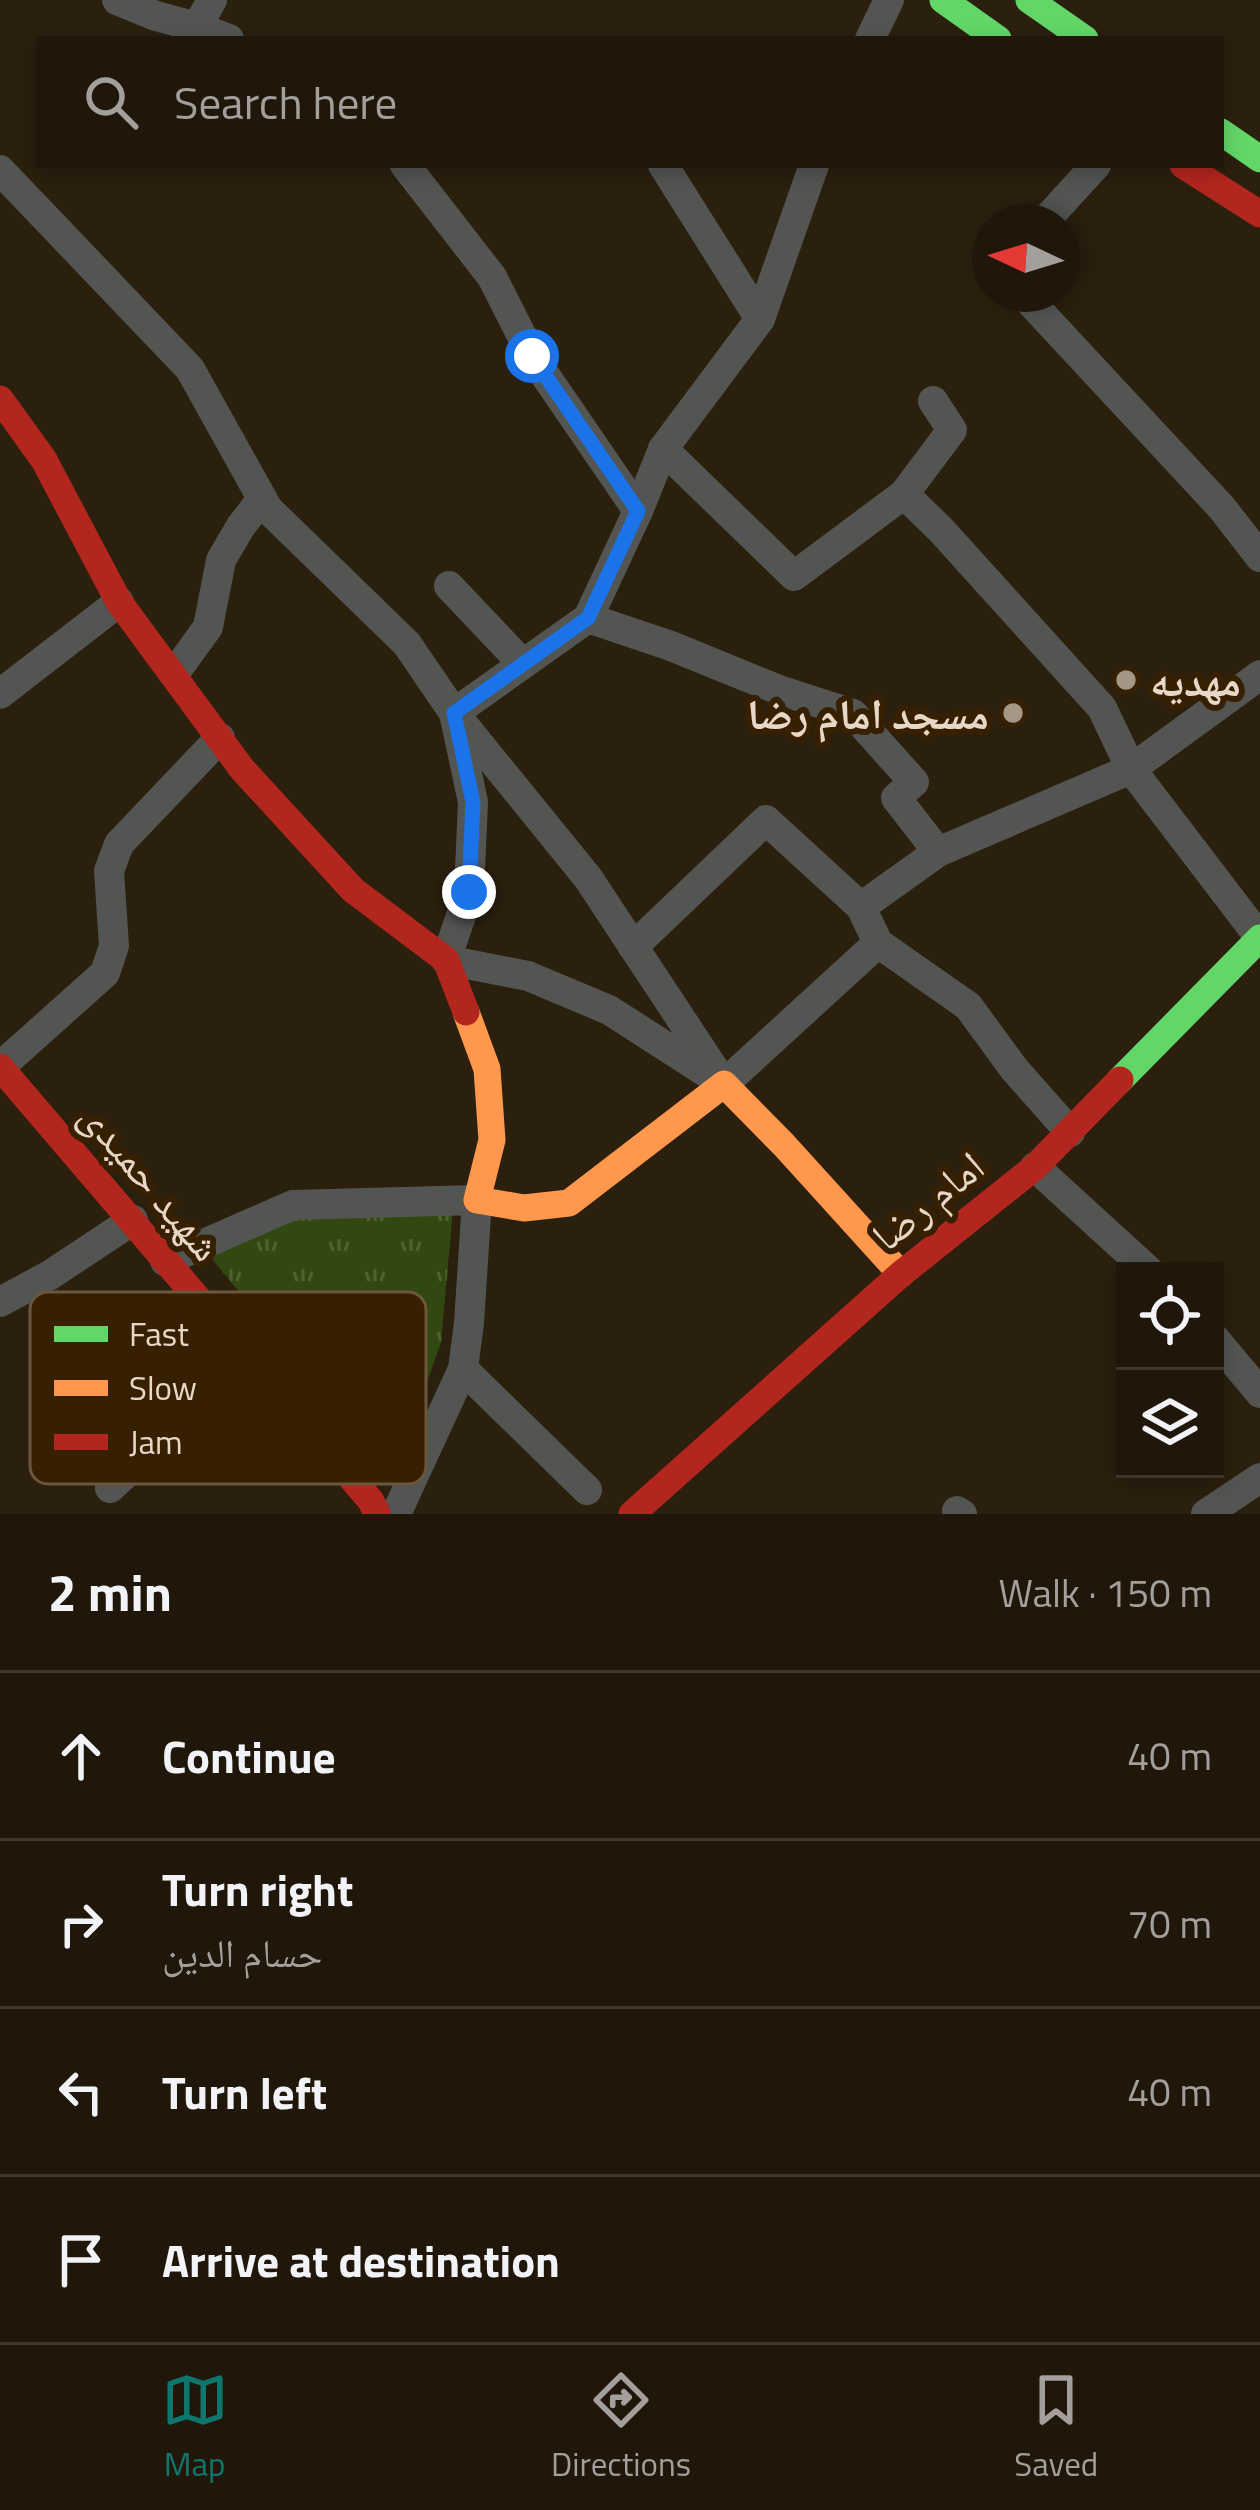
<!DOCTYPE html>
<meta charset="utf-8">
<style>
body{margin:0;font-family:"Titillium Web","Noto Naskh Arabic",sans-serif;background:#2d2418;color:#f1f3f6}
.controls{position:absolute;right:36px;bottom:36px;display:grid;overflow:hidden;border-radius:0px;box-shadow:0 6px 18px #0003}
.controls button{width:108px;height:108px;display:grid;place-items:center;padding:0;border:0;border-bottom:3px solid #3d362b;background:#20170a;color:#f1f3f6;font:60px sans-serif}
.compass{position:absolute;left:972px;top:204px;width:108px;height:108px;border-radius:50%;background:#20170a;box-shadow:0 6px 18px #0003;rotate:274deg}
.stop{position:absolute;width:36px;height:36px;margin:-27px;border:9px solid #1a73e8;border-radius:50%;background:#fff}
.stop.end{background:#1a73e8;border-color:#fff;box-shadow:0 3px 12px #0008}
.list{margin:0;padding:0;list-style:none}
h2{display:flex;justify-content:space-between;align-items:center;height:156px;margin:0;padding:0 48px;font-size:51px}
h2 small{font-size:39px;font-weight:400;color:#a29f9c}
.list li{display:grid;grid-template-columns:78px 1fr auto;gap:36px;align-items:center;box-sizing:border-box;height:168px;padding:0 48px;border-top:3px solid #3d362b}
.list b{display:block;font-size:45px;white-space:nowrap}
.list p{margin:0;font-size:39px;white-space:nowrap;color:#a29f9c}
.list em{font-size:39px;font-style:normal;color:#a29f9c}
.icon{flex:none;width:66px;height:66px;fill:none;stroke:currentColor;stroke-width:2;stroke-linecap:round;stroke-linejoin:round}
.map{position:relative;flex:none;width:1260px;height:1514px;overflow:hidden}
.search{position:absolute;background:#20170a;box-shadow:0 6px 18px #0003;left:36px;right:36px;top:36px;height:132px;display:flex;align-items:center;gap:30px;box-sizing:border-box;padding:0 42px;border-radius:0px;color:#a29f9c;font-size:45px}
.sheet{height:828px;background:#20170a}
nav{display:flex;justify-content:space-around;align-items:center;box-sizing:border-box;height:168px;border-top:3px solid #3d362b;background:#20170a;font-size:33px;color:#a29f9c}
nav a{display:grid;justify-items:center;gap:6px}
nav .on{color:#0f766e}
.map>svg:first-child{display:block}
</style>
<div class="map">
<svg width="1260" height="1514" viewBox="0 0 1260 1514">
<defs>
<pattern id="park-tufts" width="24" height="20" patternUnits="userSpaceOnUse" patternTransform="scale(3)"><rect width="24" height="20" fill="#324811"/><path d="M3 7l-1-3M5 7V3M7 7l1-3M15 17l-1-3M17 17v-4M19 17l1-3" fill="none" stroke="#506232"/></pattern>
</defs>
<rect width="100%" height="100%" fill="#2b1f0e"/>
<path fill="url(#park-tufts)" d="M453 1209 441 1343 391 1480 201 1245 275 1218Z"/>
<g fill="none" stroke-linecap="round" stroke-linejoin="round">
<g stroke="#525551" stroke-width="30">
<path d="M117 0 156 16 197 27 212 0"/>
<path d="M197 27 229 39"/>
<path d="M870 39 889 0"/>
<path d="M405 165 492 277 532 356 638 511"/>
<path d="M663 165 760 319"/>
<path d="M0 170 190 369 268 509 407 644 454 713 588 878 716 1072"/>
<path d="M1044 222 1096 165"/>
<path d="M1023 294 1222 508 1260 557"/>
<path d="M663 449 794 576 904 494 941 530 1102 708 1131 769 1260 938"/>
<path d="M904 494 952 430 933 401"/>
<path d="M449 586 523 664"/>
<path d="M588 618 671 646 779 690 853 714 914 782 896 798 938 852 1131 769 1260 675"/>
<path d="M174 674 208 627 221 560 241 526 262 499"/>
<path d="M0 694 119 602"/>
<path d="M861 907 938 852"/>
<path d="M633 947 766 820 861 907 878 943"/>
<path d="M0 1067 105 973 114 946 109 871 119 844 220 738"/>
<path d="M724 1084 609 1010 528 976 446 960 469 892 473 802 454 713 588 618 638 511 663 449 760 319 814 165"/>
<path d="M724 1084 878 943 968 1006 1015 1070 1070 1132"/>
<path d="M1035 1167 1149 1271"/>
<path d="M165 1261 293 1205 477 1200 469 1323 463 1369 396 1514"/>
<path d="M0 1302 50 1275 133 1220"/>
<path d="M1215 1339 1260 1393"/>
<path d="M463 1369 587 1490"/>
<path d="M110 1488 250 1357"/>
<path d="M957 1511 962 1514"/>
<path d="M1206 1514 1260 1478"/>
</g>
<g stroke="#63d668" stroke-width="27">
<path d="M943 0 998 39"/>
<path d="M1029 0 1085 39"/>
<path d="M1221 132 1260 159"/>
<path d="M1120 1080 1260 938"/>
</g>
<path stroke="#ff974d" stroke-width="27" d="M466 1012 487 1069 492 1140 477 1200 524 1208 569 1203 724 1084 784 1145 901 1274"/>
<g stroke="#b3261e" stroke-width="27">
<path d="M1183 165 1260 214"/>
<path d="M0 399 44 460 119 602 242 769 353 890 446 960 466 1012"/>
<path d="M0 1067 371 1501 377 1514"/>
<path d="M632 1514 901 1274 1035 1167 1120 1080"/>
</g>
</g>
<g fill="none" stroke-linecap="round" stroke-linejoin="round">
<path stroke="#1a73e8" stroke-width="15" d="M469 892 473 802 454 713 588 618 638 511 532 356"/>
</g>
<g fill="#a59786" stroke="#372002" stroke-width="4.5">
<circle cx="1126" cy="680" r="12"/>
<circle cx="1013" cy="713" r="12"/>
</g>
<g text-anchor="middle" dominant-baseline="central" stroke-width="12" stroke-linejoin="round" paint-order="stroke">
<g font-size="42" font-weight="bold" fill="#e6d7c6" stroke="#372002" text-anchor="start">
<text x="1150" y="680">مهدیه</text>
<text x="989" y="713" text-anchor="end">مسجد امام رضا</text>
</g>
<g font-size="42" fill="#e6d7c6" stroke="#372002">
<text transform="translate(152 1180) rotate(50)">شهید حمیدی</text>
<text transform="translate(927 1200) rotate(-39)">امام رضا</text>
</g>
</g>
<rect x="30" y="1292" width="396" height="192" rx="18" fill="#372002" stroke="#6c573d" stroke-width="3"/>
<rect x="54" y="1326" width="54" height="16" fill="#63d668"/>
<rect x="54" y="1380" width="54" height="16" fill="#ff974d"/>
<rect x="54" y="1434" width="54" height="16" fill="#b3261e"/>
<g font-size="33" fill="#e6d7c6">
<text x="129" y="1346">Fast</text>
<text x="129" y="1400">Slow</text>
<text x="129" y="1454">Jam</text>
</g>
</svg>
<div class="controls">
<button><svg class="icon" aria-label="locate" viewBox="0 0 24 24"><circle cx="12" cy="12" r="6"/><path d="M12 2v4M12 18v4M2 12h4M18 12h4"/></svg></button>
<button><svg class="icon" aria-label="layers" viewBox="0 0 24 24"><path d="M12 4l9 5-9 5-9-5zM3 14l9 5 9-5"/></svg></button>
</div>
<svg class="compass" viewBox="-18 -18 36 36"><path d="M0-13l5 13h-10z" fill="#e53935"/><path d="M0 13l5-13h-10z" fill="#a29f9c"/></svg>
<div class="stop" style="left:532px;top:356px"></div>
<div class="stop end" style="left:469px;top:892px"></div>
<div class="search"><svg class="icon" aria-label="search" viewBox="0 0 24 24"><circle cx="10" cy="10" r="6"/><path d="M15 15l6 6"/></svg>Search here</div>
</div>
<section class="sheet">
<h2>2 min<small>Walk · 150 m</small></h2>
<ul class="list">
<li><svg class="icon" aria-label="ahead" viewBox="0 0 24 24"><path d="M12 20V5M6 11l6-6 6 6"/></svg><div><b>Continue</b></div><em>40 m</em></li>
<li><svg class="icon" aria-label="right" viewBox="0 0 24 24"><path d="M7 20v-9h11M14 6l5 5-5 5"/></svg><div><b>Turn right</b><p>حسام الدین</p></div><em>70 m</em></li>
<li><svg class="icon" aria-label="left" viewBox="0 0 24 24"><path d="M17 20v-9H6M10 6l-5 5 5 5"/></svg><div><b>Turn left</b></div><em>40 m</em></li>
<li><svg class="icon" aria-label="arrive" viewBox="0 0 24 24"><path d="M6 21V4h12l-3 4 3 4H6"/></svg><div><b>Arrive at destination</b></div></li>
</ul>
</section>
<nav>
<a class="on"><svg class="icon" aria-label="map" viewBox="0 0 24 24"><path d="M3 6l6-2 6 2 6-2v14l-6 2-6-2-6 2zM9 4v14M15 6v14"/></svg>Map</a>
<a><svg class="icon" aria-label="directions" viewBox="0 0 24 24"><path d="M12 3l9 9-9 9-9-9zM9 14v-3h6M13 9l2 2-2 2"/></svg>Directions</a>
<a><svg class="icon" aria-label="saved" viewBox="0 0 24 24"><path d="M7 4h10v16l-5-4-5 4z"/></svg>Saved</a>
</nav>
